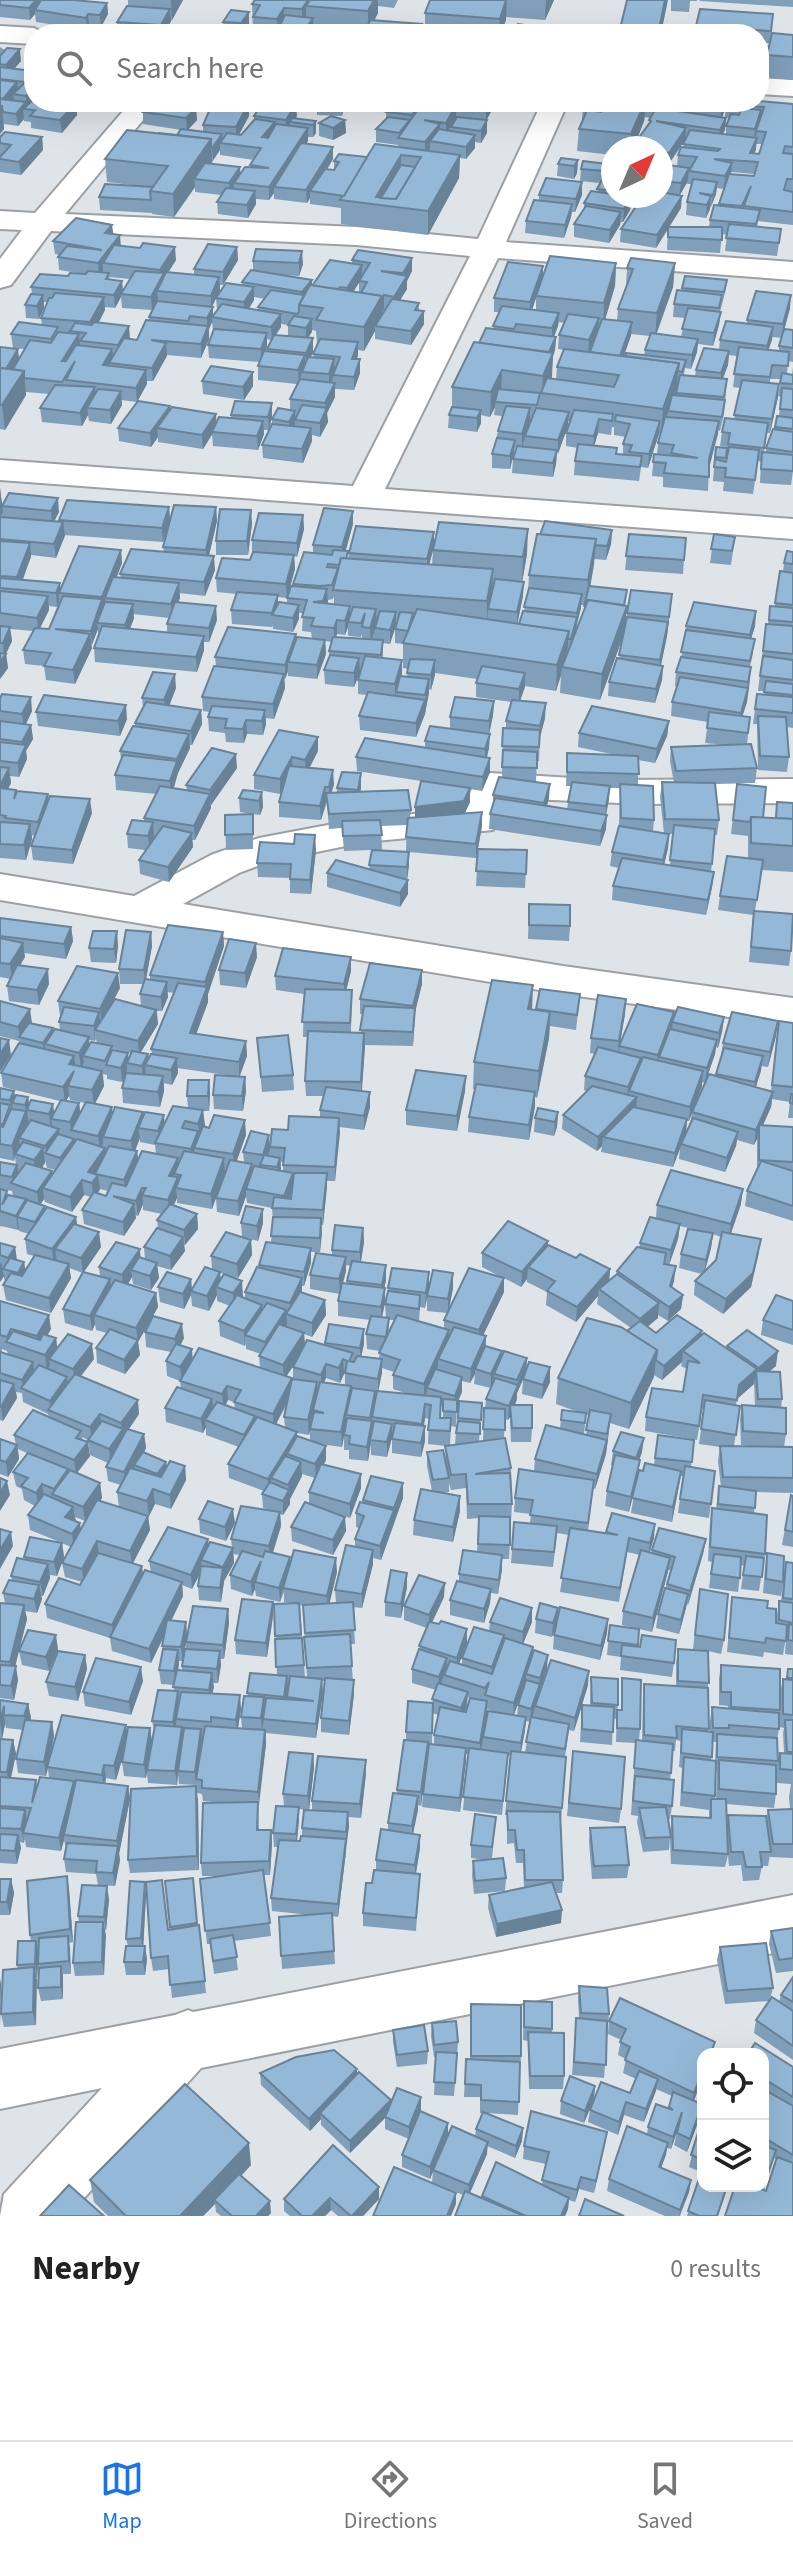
<!DOCTYPE html>
<style>
body{margin:0;font-family:"Source Sans 3",sans-serif;background:#f6f6f6;color:#222}
.controls{position:absolute;right:24px;bottom:24px;display:grid;overflow:hidden;border-radius:16px;box-shadow:0 8px 32px #0002}
.controls button{width:72px;height:72px;display:grid;place-items:center;padding:0;border:0;border-bottom:2px solid #e0e0e0;background:#fff;color:#222;font:40px sans-serif}
.compass{position:absolute;left:601px;top:136px;width:72px;height:72px;border-radius:50%;background:#fff;box-shadow:0 8px 32px #0002;rotate:44deg}
.list{margin:0;padding:0;list-style:none}
h2{display:flex;justify-content:space-between;align-items:center;height:104px;margin:0;padding:0 32px;font-size:34px}
h2 small{font-size:26px;font-weight:400;color:#767676}
.icon{flex:none;width:44px;height:44px;fill:none;stroke:currentColor;stroke-width:2;stroke-linecap:round;stroke-linejoin:round}
.map{position:relative;flex:none;width:793px;height:2216px;overflow:hidden}
.search{position:absolute;background:#fff;box-shadow:0 8px 32px #0002;left:24px;right:24px;top:24px;height:88px;display:flex;align-items:center;gap:20px;box-sizing:border-box;padding:0 28px;border-radius:32px;color:#767676;font-size:30px}
.sheet{height:224px;background:#fff}
nav{display:flex;justify-content:space-around;align-items:center;box-sizing:border-box;height:112px;border-top:2px solid #e0e0e0;background:#fff;font-size:22px;color:#767676}
nav a{display:grid;justify-items:center;gap:4px}
nav .on{color:#1a73e8}
.map>svg:first-child{display:block}
</style>
<div class="map">
<svg width="793" height="2216" viewBox="0 0 793 2216">
<rect width="100%" height="100%" fill="#dfe4e8"/>
<g fill="none" stroke-linecap="round" stroke-linejoin="round">
<defs>
<g id="street">
<path d="M0 26 34 28 45 34H34V44L0 42Z"/>
<path d="M759 78 793 80V96L759 94Z"/>
<path d="M131 102H158L65 214 356 227 478 239 542 102H568L506 242 793 262V280L498 258 385 489 793 519V539L0 480V460L353 486 470 256 356 245 51 231 11 285 0 288V259L22 230 0 229V211L35 213Z"/>
<path d="M491 773 604 780 793 779V803L642 804 506 798 493 830 365 842 268 862 239 873 183 904 563 966 793 998V1026L563 994 0 900V874L134 896 211 855 259 838 365 818 463 810 477 777Z"/>
<path d="M793 1895V1949L201 2068 68 2216H0L4 2194 102 2088 0 2109V2049L175 2015 188 2010 193 2012Z"/>
</g>
</defs>
<use href="#street" stroke="#9ca0a4" stroke-width="4"/>
<use href="#street" fill="#fff" fill-rule="evenodd"/>
</g>
<g fill="#7f9fba" fill-rule="evenodd">
<path d="M0 0H40V2L107 3 108 14 101 27 89 26 87 30 36 22 35 14 30 20 0 17Z"/>
<path d="M128 0H183L164 34H118L117 22 128 6Z"/>
<path d="M255 0H309V2L310 0H398L394 8 378 6V13L374 20 422 24V34H364V33L313 28 311 34H280V27L278 31 253 29 252 4Z"/>
<path d="M430 0H554L545 20 506 17 502 32 515 33 532 26 531 34H425V13Z"/>
<path d="M671 0H697V1H690L689 12 671 11Z"/>
<path d="M700 0H793V7L700 1Z"/>
<path d="M249 12V24L242 34H224L223 22Z"/>
<path d="M773 14 770 43H764L760 77H759V34H696V26Z"/>
<path d="M793 35V80L765 77 767 55Z"/>
<path d="M0 47 21 61 14 69 31 71 30 65 34 61V102H85L77 110V115L62 133 31 128V122L24 121V119L18 126 4 124V129L0 134Z"/>
<path d="M152 102H254L249 108V116L239 135H241L254 120V116L263 102H307L303 112 296 111 295 118 316 121V133L313 137H308V141L306 144 333 159 327 169 334 170V161L367 157 398 147V145L376 142V129L386 119V112L387 109 376 108V104L374 107 348 104V102H496L486 120 487 133 481 143 475 142V148L466 159 460 158 459 178 428 235 341 224V208L310 204V198L307 203 274 199V193L269 200 256 199V204L248 218 218 214 217 202 221 195 195 192V187L174 217 152 214V213L100 210 99 197 148 187 107 182 105 159 177 135 181 130 143 124V112ZM198 108 210 109 203 125V131L188 129 197 120 196 109ZM220 150V155L254 160 250 167 240 174 211 164Z"/>
<path d="M311 102H345L342 116 317 115V107H311Z"/>
<path d="M583 102H725L722 117 726 118 725 130 723 134H726V126L729 118 725 117 726 102 793 104V225L758 221 757 227 781 229 777 256 725 251 727 235 722 234 720 253 667 250 668 229 656 248 620 242 621 229 661 196V148H613V155L577 151 579 129 582 121ZM645 117 651 118 649 125 636 141 644 121ZM685 140 683 147 678 155 677 166 668 165ZM756 144H762L759 154H754ZM731 172 754 174V176L731 174ZM688 181 687 184H691L687 202 686 215 706 218 716 194 717 188 724 189 719 206 710 220 709 227H669L681 208 680 195Z"/>
<path d="M345 120 346 133 333 140 319 136V123Z"/>
<path d="M0 137H42L43 150 21 175 0 172Z"/>
<path d="M578 160 577 173 574 179 557 176 558 164Z"/>
<path d="M608 164 607 176 613 177V196H636L631 205 630 210 623 222H621L620 225 609 243 574 237V224L584 210V203L597 192 600 183 580 181 581 169Z"/>
<path d="M539 195H582L575 212H572L571 217 564 238 525 233 526 221 539 201Z"/>
<path d="M113 234 121 246 176 260 168 272 194 275V269L237 247 238 260 223 285H220V290L212 307 213 315 217 310 216 298 242 285V282L253 271V261L303 264 299 276 283 275 312 280V286L352 263V260L412 258V271L407 281V289L400 300 419 303V310L424 324 411 345 375 339V331L364 351 358 350 356 359H360V373L354 390 335 389V397L327 413 328 422 320 437 312 435V441L303 463 263 458 262 445 272 424V419L290 410V399L297 384 258 380V366L260 362 209 358 208 345 214 330H213L212 322 209 329V339L201 358 167 355 153 381H147V384L137 402 121 400 122 405 111 424 89 421 88 415 82 426 42 422 40 408 49 394 26 392V395L5 430 0 429V347L18 349 19 359 25 349 13 348 11 334 42 325 41 318 47 302H44V308L39 319 26 318 25 305 32 294 31 287 68 276 85 274 59 270 58 257 60 255 55 254 53 241ZM109 277 130 279 123 292 122 281 110 280ZM359 283V292L354 291 355 289ZM121 297 122 308 152 310 158 299 149 317V321L137 340 130 339 98 323 105 310V307L115 308ZM254 297 265 299 258 307V310L249 309 254 300ZM281 324 288 325V336L276 335 281 327ZM312 330 316 331 317 344 313 357H311L313 352 308 338ZM267 339 271 340 267 351H265L267 346Z"/>
<path d="M616 263 615 286 605 319 617 321 618 309 626 287 627 268 675 263 673 287 657 333 681 337 685 318 673 317 674 304 682 291 685 276 727 280 725 293 720 312 719 325 713 346 698 344 697 352 691 369 685 368 684 376H695L696 370 719 350 720 340 747 323V320L790 308 782 338 772 337 768 350 779 351V346L793 330V362L788 361 787 374 792 375 793 367V471L791 485 760 483 761 462 758 461 753 494 723 491 724 482 713 481 715 457 727 448 725 461 726 462 728 447 720 446 722 432 734 419 740 388 733 387 737 356 729 355 728 365 722 379H727L724 414 720 431 718 430 709 467 708 491 663 487V477L652 476 654 454H657L658 443 660 433H659L648 468 641 467 639 481 574 475 575 461 578 448 566 446V433L570 421H568V426L557 454 556 464 553 477 512 473 513 459 516 447H515L510 469 492 468V454L502 416 494 415 495 407 490 417 481 415V423L477 432 448 428 449 415 452 407V387L479 343 493 329 499 312H494V298L543 277ZM536 297V310H532ZM559 322 564 323 559 335 558 349 564 350 557 367 556 379 551 378 553 356 555 350 556 337H554L558 326ZM631 334 650 336 645 350 644 355 624 356ZM770 379H781L778 396 781 397 779 416H777L774 429 766 448V453H764L767 433H770L778 397 770 383ZM612 427H614V435L626 437 623 444V455L617 454 594 446 598 433 611 435Z"/>
<path d="M202 381 253 386 244 400 203 394Z"/>
<path d="M272 403V417L269 430H264V434L258 450 213 446 212 434 203 449 158 442V437L151 447 119 441 118 428 170 406V409L216 414V422L231 418V415Z"/>
<path d="M0 488 2 505 59 512 54 522H59V520L169 507 170 521 163 542 64 535 56 558 31 555 23 580 61 588 121 550 122 563 117 577 121 578 120 574 164 552 163 547 216 507 217 521 209 556 215 570 205 596 179 593 180 598 178 602 217 620 209 642H204V650L197 672 95 662 94 648 98 635V629L91 645 92 648 75 684 46 680 44 666 25 664 23 650 33 631 10 629 12 641 6 654 8 668 0 679ZM49 606 57 607 49 629 40 628 49 610ZM133 614 169 618 167 624V632L130 629 134 618Z"/>
<path d="M353 511V524L345 551 348 559 349 553 434 532V544L527 554 522 582 523 596 517 624H519L524 611 528 592 529 575 612 530 611 544 606 560 594 559 590 586 626 606V624L627 613 672 594 667 636 661 665 663 666 662 680 655 703 608 696 609 682 619 659 622 639 600 700 560 693 561 675 556 691 525 686 520 700 545 718 540 738 539 761H537L536 782 549 798 547 805 567 809 571 786H566L567 753 616 755 578 747 579 733 669 721 667 736 655 763 638 760V785L654 820 653 831 664 833 660 797 662 782 674 783 670 761 671 747 726 745 705 743 708 722 671 716 672 702 677 687 675 686 676 672 681 658 686 626 756 611 755 626 751 639 753 653 750 667H751L750 681 747 702 742 716 750 717 747 744 757 768 755 783 715 784 719 820 717 835H715L711 872H714L712 887 706 915 612 900 613 886 619 868 610 866 612 852 619 826 620 788H610L606 814V829L600 846 489 829 490 814 493 803V795L502 777 503 728H506V721L511 702 476 697V683L477 679 435 673 431 690 429 689 425 714 416 737 360 730 359 716 367 695 358 694V680L361 668H360V672L354 687 325 684 324 670 329 658V651L331 642 325 641 326 654 317 679 288 676V671L285 679H284L285 688 274 719 266 718V724L263 735 247 734 244 743 226 742 225 733 209 731 208 717 210 712 203 711 202 697 216 666 215 657 296 634V639H312L311 632 302 631 303 613H299V619L293 632 273 629V626L272 627 232 624 231 610 237 594 217 592 216 578 250 560 252 553V540L303 515 304 529 297 557 294 556 295 569 287 598 278 597V604L287 603V598L293 584 313 553V545ZM433 551 432 565H429ZM334 596V604L328 603V600L333 599ZM581 605H585L584 609 576 631ZM396 620H397L395 629V643L403 644V668L408 669 407 677 401 676 402 674 383 658V643L390 644ZM348 627V636L361 637 362 634V639L336 637 337 634 345 635ZM669 834H673L670 865 664 864 668 848Z"/>
<path d="M252 523 248 555H216V541Z"/>
<path d="M629 534 684 560 683 574 625 570Z"/>
<path d="M714 534 735 537 731 565 710 563Z"/>
<path d="M793 552V728L787 727 789 757 787 772 758 770 757 724H753L757 694H764L765 691H758L766 624H768L770 606H775L780 571 783 572 784 563Z"/>
<path d="M176 688 169 706 201 710 202 724 192 745H189L190 748 178 773 174 788 187 790 186 785 237 768 211 805H210L211 808 195 840H192L193 847 169 882 140 874 139 860 145 850 128 848 127 834 144 821V818L156 794 116 790 115 775 121 759 120 751 135 726V723L143 708 142 698Z"/>
<path d="M0 698 32 711 26 724 31 725 33 739 26 751 27 759 19 777 10 776 11 783 8 789 16 793 49 800 92 813 73 864 33 860 31 846 35 836 32 835V839L26 860 0 858Z"/>
<path d="M494 701 493 715 489 734V748L487 757 490 772 482 791 470 789V802L465 813 482 812V826L478 849 527 850 525 888 476 886 478 849 476 858 409 852 407 879 408 880V894L400 907 327 887V873L369 869 372 850 344 851 342 828 329 829 327 802 321 820 279 817V802L282 790 280 794 254 789V775L279 730 318 751 309 768 334 784 331 793H337V788H361L360 792 411 810 410 817H415V807L421 781 357 771 356 757 425 747V741L450 729V717ZM407 825 406 852 374 850H382L381 826Z"/>
<path d="M36 712 127 719 120 736 38 726Z"/>
<path d="M737 784 763 818H775L777 802 793 803V872L762 870 755 911 791 951 789 966 749 962 753 915 718 910 720 896 748 858V836L731 834Z"/>
<path d="M262 792 263 807 260 815 253 814V849L226 850 225 815 252 814 240 812 239 798Z"/>
<path d="M316 850 311 894 290 893V878L258 877 257 863Z"/>
<path d="M529 904 570 926 569 941 528 939Z"/>
<path d="M0 919 71 927 73 941 66 959 24 953 25 957 20 965 49 984 39 1005 9 1001 7 986 11 979 0 977Z"/>
<path d="M151 932 152 946 146 979 150 980V975L223 932 224 946 208 994V1002L196 1034 246 1041 247 1056 240 1076 245 1077 246 1091 243 1111 214 1109 213 1095 233 1076 177 1068 178 1073 172 1085 164 1083V1091L160 1107 123 1103 122 1088 126 1075 122 1082 107 1079V1075L103 1074 104 1086 95 1104 112 1113 143 1112V1116L165 1123 188 1108 187 1096 209 1080 210 1094 209 1111H203L204 1127 246 1135 236 1161 244 1162 243 1152 270 1145 288 1130 320 1117V1110L323 1096H306L305 1081 308 1037H303L304 994 276 990 275 976 351 957V971L346 990H352L351 1032 361 1033 363 1014H360V999L422 984 415 1012 413 1046 365 1045 362 1091 370 1092V1107L364 1130 339 1127 335 1181H327L323 1225H322L320 1252H311V1263L304 1286H302V1292L325 1300 326 1315 312 1337 304 1334 305 1344 325 1345V1343L364 1344 361 1356 379 1358 380 1351 367 1349 366 1334 370 1320 338 1316V1301L340 1294 310 1289V1275L332 1255V1250L363 1228 364 1242 361 1262 386 1280 384 1288 385 1303 382 1317 386 1318 385 1304 388 1288 429 1289 453 1273V1288L449 1310 501 1277 482 1267V1253L548 1241 547 1246 576 1258 610 1269 609 1281 616 1275 617 1271 639 1247 640 1243 656 1218 657 1205 741 1204 731 1233 759 1253 751 1287 723 1314 694 1295 695 1281 702 1274 679 1268 681 1254 696 1230 680 1226 678 1239 669 1265H665L674 1281 672 1287 683 1295 681 1309 668 1321 658 1315V1318L647 1326 656 1333 702 1331V1335L726 1348 727 1346 776 1366 769 1371 782 1399 781 1408 786 1434 784 1447H793V1493L756 1492 754 1514 765 1554 759 1591 741 1589 744 1566 741 1565 738 1592 709 1588 712 1562 708 1561 710 1523 712 1508 716 1509 719 1486 721 1487 718 1461 720 1447 699 1444 704 1409H702L697 1440 645 1431 646 1417 683 1392 687 1369 681 1366 682 1362 662 1380 654 1375 629 1429 610 1423 606 1454 595 1489 593 1488 588 1531 606 1533 612 1513 654 1538 650 1552 651 1553 652 1550 706 1539 703 1554 688 1605 687 1604 679 1634 656 1628 658 1614 671 1570H668L652 1632 622 1625 623 1611 640 1555 627 1552 619 1602 560 1592 569 1535 557 1533 553 1567 511 1563 512 1549 530 1523 531 1514 514 1512 515 1498 534 1471 535 1459 560 1429 562 1410 581 1413 556 1404 558 1378 631 1328 597 1304 598 1296 576 1322 546 1305 547 1292 527 1282V1279L521 1287 504 1278V1292L483 1335 486 1336V1346L502 1351 501 1357 527 1358 526 1370 550 1367V1382L542 1399 522 1394 523 1380 517 1393V1399L515 1405 532 1428 531 1442H511L510 1417 508 1420 505 1419 504 1438 511 1468 512 1504 509 1559H502L498 1594 491 1593 490 1603 484 1623 450 1615V1600L459 1581V1574L477 1552 479 1518 467 1519 466 1488 451 1490 449 1483V1492L443 1493 460 1496V1511L453 1542 413 1535 414 1520 432 1491 427 1466V1452L445 1458 446 1446 428 1444 429 1419 425 1418 424 1426H425V1441L421 1457 392 1453V1434L387 1457 371 1455V1444L368 1461 349 1459V1450H344V1437L342 1447 320 1444 326 1460 324 1464 361 1488 350 1518 344 1516 346 1531 333 1555 292 1541 291 1527 309 1504V1492L315 1478 302 1474V1476L290 1499V1504L283 1515 280 1514 281 1526 273 1553 290 1557V1564L337 1572 329 1603H336L335 1590 355 1546V1539L359 1528 356 1527V1513L363 1502V1500L403 1498 381 1560 373 1558V1564L362 1608 353 1607 355 1644H350L354 1694 349 1735 321 1732V1718L325 1681H322L323 1693 316 1738 266 1733V1744L258 1805 259 1830H271L272 1843 270 1875H264L271 1936 234 1941 238 1970 214 1974 210 1944H207L200 1879 225 1876H202L201 1863 223 1803 203 1801 202 1794 197 1793 196 1783V1785L179 1784 178 1775 177 1785 148 1783 147 1773 146 1778 124 1776 122 1762 124 1753 116 1780 106 1778 105 1783 128 1786 130 1799 119 1854 120 1860 115 1886 98 1885 96 1874 66 1872 64 1859 66 1849 64 1840 61 1851 26 1847 25 1839 24 1843 20 1842 21 1848 17 1864 0 1863V1739L13 1740 16 1754 11 1778 36 1780 37 1786 49 1778 48 1769 46 1776 18 1773 16 1759 23 1730 6 1728 5 1724 2 1739H0V1700L28 1704 31 1718 30 1720 52 1722 54 1736 49 1761 126 1725 127 1734 150 1728 152 1741 154 1730 152 1721 174 1691V1685L161 1684 159 1670 165 1634 151 1663 112 1651 110 1638 47 1618 45 1604 80 1585 82 1582 65 1577 62 1563 71 1547 62 1543 64 1557 57 1576 50 1575V1578L43 1596H41L42 1599 37 1613 25 1611 27 1619 15 1666 18 1680 14 1700 0 1698V1603H5L3 1593 12 1581 11 1576 24 1559V1557L60 1542 30 1530 28 1515 35 1506 24 1500 22 1489 16 1486 13 1472 27 1453 18 1449 19 1459 8 1477 0 1474V1439L16 1445 14 1435 49 1417 48 1414 23 1402 22 1393 16 1392 17 1398 3 1421 0 1420V1301L51 1329 47 1335 56 1338 57 1348 94 1359 80 1376 139 1414 129 1429 144 1434 146 1448 144 1453 166 1462 167 1466H185L186 1480 171 1509 155 1504 149 1516 119 1507 117 1492 121 1485 108 1481 106 1467 108 1463 90 1455 88 1440 82 1437 90 1456 77 1473 100 1483 102 1498 100 1501 148 1516 150 1530 133 1563 142 1566 143 1574 151 1572 149 1561 209 1545 232 1548 231 1539 270 1510 263 1508 262 1494 264 1491 229 1478 228 1464 239 1447 206 1435V1427L203 1433 166 1422 165 1408 181 1389 180 1381 167 1376 166 1361 171 1352 146 1347 145 1332 150 1321 138 1342 140 1355 125 1374 97 1363 96 1348 107 1333 96 1330 95 1324 92 1331 65 1323 63 1309 83 1273 69 1268 71 1278 51 1313 6 1300 3 1285 5 1282 2 1270 4 1276 0 1282V1243L15 1247 17 1260 24 1262 26 1271 34 1256 27 1254 25 1239 29 1234 19 1231V1229L18 1230 1 1226 0 1227V1189L7 1191 8 1196H13L12 1191 0 1189V1162L16 1165 15 1157 14 1161 0 1158V1088L14 1091 15 1096 28 1097 29 1104 55 1113 60 1101 3 1087 1 1073 20 1043 19 1041 0 1036V1001L32 1023 53 1028 54 1031 60 1030 59 1022 60 1016 58 1001 120 988 110 1006H141L140 994 143 984H120L119 969ZM167 992 174 993 151 1049 152 1054 149 1058 148 1054 141 1052 158 1024 157 1011H162L168 997ZM96 1039 97 1043 89 1044V1040L95 1041ZM112 1049 131 1053 128 1059V1053L112 1051ZM69 1096 70 1100 85 1103 80 1112 79 1103 66 1101ZM140 1138V1142L155 1145 156 1154 138 1160 137 1151 135 1150ZM45 1160 47 1168 55 1170 53 1174 52 1171 42 1168 45 1163ZM281 1162H283V1171H281ZM100 1189 108 1191 106 1196 97 1193ZM84 1195 91 1197 82 1210 84 1224 124 1236 136 1218 135 1215 138 1216 143 1204V1210L162 1214 157 1220 158 1228 144 1247 145 1259 140 1257 99 1267 100 1276 84 1272 101 1247 77 1225 76 1217 46 1209 41 1204 44 1199 45 1202 72 1212ZM246 1196 247 1203 272 1208 273 1221 271 1242 259 1265V1267L245 1292V1298L242 1297 243 1296 221 1279 220 1273 238 1278 252 1255 251 1240 211 1256 212 1269 192 1290 191 1279 158 1287 160 1302 184 1309 191 1295 192 1306 209 1311 217 1295V1301L230 1306 219 1321 220 1336 245 1346 246 1344V1349L261 1354 259 1356 260 1368 193 1359 180 1345 184 1338 153 1316 158 1307 156 1293 128 1284 132 1277 133 1284 151 1290 159 1278 157 1266 171 1270 185 1251 184 1245H185L198 1229 197 1214 174 1205 177 1198V1203L212 1209 216 1198 217 1212 239 1216ZM713 1234 721 1237 716 1260 705 1271 711 1248ZM346 1265 351 1266 347 1283H343L346 1271ZM427 1299V1311L447 1313 444 1320V1328L419 1321 420 1307 425 1308ZM389 1320H395L389 1332ZM2 1349 7 1351 8 1355 2 1353ZM296 1362 293 1367V1379H292L286 1376ZM382 1368 394 1372 393 1375V1389L408 1394 378 1391ZM344 1374H345V1385L324 1382 326 1378 340 1383ZM475 1374 474 1384 491 1388 486 1399 485 1408H484L483 1441H479L482 1403 459 1401 455 1444 450 1445 451 1426 456 1427 457 1404 462 1392V1381L470 1383ZM754 1384 755 1406 742 1405 740 1419 741 1445 763 1447 734 1446 740 1406 736 1405 737 1399ZM228 1400 234 1402 235 1409 225 1405ZM287 1404 284 1417 285 1427 276 1424ZM441 1406 443 1407V1418H440ZM586 1415H589L586 1435 584 1434ZM310 1431V1441L297 1437V1433L309 1435ZM75 1517 85 1521 81 1529 76 1521ZM233 1554 240 1555 230 1575 231 1589 252 1596 255 1589 256 1596 280 1602 284 1592V1602L290 1603 274 1604 277 1675 247 1693 248 1696 241 1717 242 1729 238 1728 241 1709 212 1694 213 1683H218L221 1665 220 1659H224L229 1623 228 1609 187 1634 186 1622 171 1621 183 1596 182 1585 192 1589 200 1573 198 1586 199 1600 221 1602 224 1581 234 1563ZM300 1605 303 1606 307 1678H305ZM186 1644V1649L182 1666V1671L178 1670 179 1661H183Z"/>
<path d="M118 946 116 963 91 962 89 948Z"/>
<path d="M257 957 246 988 220 985 219 970Z"/>
<path d="M580 994 576 1030 550 1026 549 1038 537 1098 535 1097 529 1140 468 1132 469 1117 475 1089H473L474 1062 532 1009 536 1010Z"/>
<path d="M625 1014 619 1046 674 1018 724 1017 722 1032 718 1048 716 1047 715 1054 706 1080 716 1076 721 1055 723 1043 776 1036 768 1067 761 1066 756 1087 771 1091 777 1036 793 1023V1118H788L790 1102 772 1099 771 1107 763 1125 793 1127V1221L745 1206 747 1191 757 1169V1139L754 1145 737 1140 736 1146 725 1172 679 1159 680 1147 673 1167 601 1152 602 1146 597 1151 562 1129 563 1115 587 1091 584 1090 585 1076 595 1054 590 1053 591 1038ZM702 1082 705 1083 693 1108 702 1086ZM692 1113 690 1124 686 1133 687 1121H689Z"/>
<path d="M257 1038 293 1075 294 1090 262 1092Z"/>
<path d="M465 1091 457 1131 406 1125V1110Z"/>
<path d="M558 1112 557 1127 554 1136 534 1132 535 1118Z"/>
<path d="M241 1223H263L258 1241 242 1237Z"/>
<path d="M793 1301V1345L761 1335 763 1320Z"/>
<path d="M658 1435 694 1440 691 1467 715 1471 709 1518 678 1513 683 1476H681L672 1522 631 1513 635 1488 629 1512 605 1506 607 1491 613 1466 611 1465 613 1451 642 1452 639 1460 638 1474 654 1465Z"/>
<path d="M791 1495 793 1496V1547L782 1545Z"/>
<path d="M199 1519 235 1523 226 1541 200 1533Z"/>
<path d="M767 1553 783 1577 786 1562 793 1563V1655L785 1654 786 1636 783 1655 764 1652 763 1657 727 1652 732 1597 767 1608 776 1623 779 1601H781L783 1584 781 1596 763 1593 765 1567Z"/>
<path d="M407 1573V1587L401 1618 385 1616V1602Z"/>
<path d="M444 1597 432 1622 467 1643 459 1663 462 1664V1658L489 1631 490 1622H532L523 1644 533 1647 532 1655H548L539 1692 588 1685 582 1705H590L591 1677 618 1705 616 1719 613 1718 612 1745 580 1742 582 1706 574 1731 569 1730 565 1757H566L561 1821 563 1880 562 1893H556L561 1923 496 1937 488 1908 489 1895 524 1887 523 1863H516L514 1843 507 1844V1815H505L511 1756 508 1755 502 1815 463 1810 468 1754H466L460 1812 422 1807 423 1794 429 1746H428L421 1806 418 1805 413 1834 420 1848 416 1874H420L416 1931 363 1926V1913L376 1870V1860L388 1830V1823L397 1793 406 1740V1732L432 1703 436 1690 412 1683V1669L427 1628 404 1620V1606ZM526 1680 518 1705 517 1716 514 1715ZM467 1697 474 1699 466 1712H465L467 1706ZM487 1709 495 1712 484 1734 487 1715ZM433 1713 438 1715 434 1735V1744H432ZM526 1721 530 1722 525 1753 521 1752Z"/>
<path d="M698 1603 724 1640 721 1654 708 1651V1732H710V1721L712 1707 728 1709V1706L719 1705V1679L721 1665 780 1710 779 1729 777 1740 778 1760 780 1753H784L783 1733 784 1728 780 1727V1693L783 1679 786 1680 788 1669H793V1858L770 1857V1855L768 1866H762L759 1880 743 1881 741 1865 729 1866 728 1855 725 1867 671 1864 670 1839 669 1850 643 1852 637 1822 638 1816 631 1815 636 1743 616 1742 617 1710H621L622 1678 640 1729 639 1740 642 1741 643 1698 644 1684 676 1686V1663L678 1649 702 1650 693 1649ZM676 1740 681 1741 679 1767 682 1768 680 1806 709 1810V1818L672 1816 670 1834 668 1819H670L672 1806 670 1780 673 1751H675ZM713 1742H716L715 1761 711 1760ZM777 1767V1783L791 1784 789 1797 790 1809 768 1810 766 1818 728 1815 727 1821 726 1804 774 1808 776 1794ZM716 1771H717L716 1799H715Z"/>
<path d="M558 1608 557 1622 552 1637 535 1633 536 1619Z"/>
<path d="M273 1616 267 1657 236 1654 235 1640Z"/>
<path d="M608 1619 607 1633 600 1660 553 1649 554 1635Z"/>
<path d="M610 1625 639 1629 638 1647 674 1663 672 1677 620 1670 621 1657 607 1655Z"/>
<path d="M58 1649 49 1671 22 1665 19 1651Z"/>
<path d="M85 1655 87 1669 78 1701 49 1696 46 1682Z"/>
<path d="M143 1681 131 1715 85 1706 83 1692Z"/>
<path d="M573 1751 621 1809 619 1823 567 1816Z"/>
<path d="M313 1754 314 1768 309 1810 299 1809V1820L297 1841H300L302 1836V1828L312 1810V1801L366 1760V1773L361 1818 348 1817 349 1826 338 1917 332 1916 335 1964 282 1969 279 1917 311 1915 272 1911 271 1898 278 1847H274L273 1833 284 1806 283 1794Z"/>
<path d="M198 1800 199 1870 130 1873 128 1860Z"/>
<path d="M496 1817 492 1859 506 1878 505 1891 474 1894 472 1875 473 1861 486 1860 471 1858V1845Z"/>
<path d="M590 1828 629 1865 627 1878 592 1879 589 1842Z"/>
<path d="M67 1876 69 1889 73 1942 69 1943 71 1974H63V1999L41 2001 38 1988V1958L37 1977H36V2025L4 2027 1 2014 18 1969 17 1965 31 1941 30 1935Z"/>
<path d="M193 1878 197 1926 199 1925 206 1993 172 1998 169 1969 153 1971 151 1958 168 1930 170 1929 165 1881Z"/>
<path d="M0 1879H11L14 1893 10 1915H0Z"/>
<path d="M146 1895 143 1946 147 1959 145 1975H126L124 1962 128 1946 126 1939Z"/>
<path d="M109 1899 106 1930H105L104 1975 75 1976 73 1963 79 1922 78 1916Z"/>
<path d="M793 1928V1971L776 1973 769 1944 771 1931Z"/>
<path d="M720 1947 773 1988 770 1999 779 2002 781 1995 793 1977V2060L754 2033 756 2020 769 2001 725 2004 717 1960Z"/>
<path d="M579 1986 609 2014 604 2078 572 2075 576 2018H579L578 1999Z"/>
<path d="M524 2001 552 2002V2032L564 2076 563 2089H529L528 2041 523 2040Z"/>
<path d="M471 2004 521 2056 520 2069 518 2115 487 2113 523 2128 522 2141 515 2158 487 2146V2154L470 2193 482 2198V2196L542 2184 546 2164 523 2159 524 2146 607 2132 594 2193 579 2189 575 2202 569 2200 568 2209 565 2216H455L463 2195 432 2182 433 2171 430 2179 402 2167V2155L409 2139 385 2129V2118L350 2153 321 2125V2119L310 2131 261 2085 260 2073 357 2069V2075L391 2100V2103L421 2110 418 2117 448 2135 475 2136 476 2129 482 2113H480V2097H464L466 2059H470Z"/>
<path d="M609 2021 715 2042 713 2054H703V2078L694 2101 698 2102 703 2091V2186H728L718 2216H687L701 2172 689 2167 702 2117 700 2116 687 2152 674 2145 677 2133 671 2149 667 2148 661 2168 691 2180 689 2192 680 2216H665L607 2191 609 2179 647 2134 648 2127 668 2109 672 2096 656 2089 644 2122 624 2115 618 2135 588 2122 590 2110 630 2093 636 2079 623 2073 626 2059 618 2055 621 2040 608 2034Z"/>
<path d="M432 2023 458 2042 454 2096 434 2095 436 2057H434L431 2036Z"/>
<path d="M393 2030 428 2051 427 2064 397 2067 393 2042Z"/>
<path d="M763 2054 793 2067V2216L735 2186H763ZM774 2158 776 2159 766 2191 764 2190Z"/>
<path d="M595 2086 594 2099 584 2123 560 2114 561 2101Z"/>
<path d="M251 2165 241 2176 271 2213 268 2216H221L216 2212 215 2204 203 2216H108L94 2202 90 2180Z"/>
<path d="M379 2187V2199L363 2216H338L331 2210 325 2216H290L284 2211V2199Z"/>
</g>
<g fill="#688297">
<path d="M36 0H40V8L35 10V14L30 20 29 8Z"/>
<path d="M171 0H183L172 20Z"/>
<path d="M308 0 309 7 306 6V15L302 21V9Z"/>
<path d="M374 0H378V13L368 33V11Z"/>
<path d="M507 0 506 20 501 34H499L500 19Z"/>
<path d="M546 0H554L545 20Z"/>
<path d="M665 0H668L661 34H658Z"/>
<path d="M107 3 108 14 101 27 100 15Z"/>
<path d="M284 8V20L280 25 278 31 277 19Z"/>
<path d="M170 9 171 21 164 34H161V25Z"/>
<path d="M249 12V24L241 34V23Z"/>
<path d="M88 14 89 26 87 30 86 18Z"/>
<path d="M313 18V30L311 34H308L307 27Z"/>
<path d="M20 49 21 61 7 77 6 65Z"/>
<path d="M17 82 18 95 13 94 14 100 4 111 3 99Z"/>
<path d="M34 87V101L27 108 26 96Z"/>
<path d="M26 102 27 109H23L24 119 18 126 16 114Z"/>
<path d="M71 102H85L77 110V115L62 133 60 120Z"/>
<path d="M191 102H197L198 108 196 109 197 120 187 131 186 106Z"/>
<path d="M243 102H254L249 108V116L236 140V127Z"/>
<path d="M303 102H307L303 112Z"/>
<path d="M342 102H345L342 116Z"/>
<path d="M490 102H496V103L486 121V108Z"/>
<path d="M645 102H646L644 121 634 147 631 148V134Z"/>
<path d="M722 102H725L724 112 720 124Z"/>
<path d="M296 104 297 116 293 122H290V126L286 132V120Z"/>
<path d="M456 105V117L446 135V123Z"/>
<path d="M2 106 4 129 0 134V108Z"/>
<path d="M761 110 760 123 754 141 755 129Z"/>
<path d="M726 118 725 130 718 143 720 130Z"/>
<path d="M345 120 346 133 333 140V128Z"/>
<path d="M487 120V133L481 143V131Z"/>
<path d="M316 121V133L313 137V125Z"/>
<path d="M275 122V134L262 150V137Z"/>
<path d="M440 124V137L430 141V149L425 155V142Z"/>
<path d="M308 128V141L278 187H274V193L269 200V187Z"/>
<path d="M686 128 685 140 668 165 669 153Z"/>
<path d="M222 134V143H220V150L213 160 212 148Z"/>
<path d="M475 135V148L466 159V147Z"/>
<path d="M42 137 43 150 21 175 19 162Z"/>
<path d="M757 138 756 150 751 161 750 153Z"/>
<path d="M211 139 212 162 200 180 194 179 195 187 174 217 173 194Z"/>
<path d="M333 147V159L314 192 310 191V198L307 203 306 190Z"/>
<path d="M401 155V177L384 206 376 197Z"/>
<path d="M460 155 459 178 428 235V211Z"/>
<path d="M578 160 577 173 574 179V166Z"/>
<path d="M732 163 731 175 724 189 725 176Z"/>
<path d="M240 167 241 180 234 183V189L230 196 229 183Z"/>
<path d="M689 168 688 181 679 196 681 183Z"/>
<path d="M582 182V195L575 212 576 199Z"/>
<path d="M717 182 716 194 711 207 713 195Z"/>
<path d="M255 191 256 204 248 218 247 205Z"/>
<path d="M631 196H636L631 205 630 210 623 222 624 209Z"/>
<path d="M682 196 681 208 656 248 657 235Z"/>
<path d="M711 196 710 209 706 218 707 205Z"/>
<path d="M572 204 571 217 564 238 565 225Z"/>
<path d="M621 212 620 225 609 243 610 230Z"/>
<path d="M112 225 114 238 105 233Z"/>
<path d="M120 235 121 248 103 263V271L99 276 98 263Z"/>
<path d="M175 247 176 260 157 291 158 299 152 310 151 297 161 278 160 270Z"/>
<path d="M237 247 238 260 223 285V272Z"/>
<path d="M302 251 303 264 299 276V263Z"/>
<path d="M412 258V271L407 281V289L394 310V297L403 281V273Z"/>
<path d="M616 263 615 286 603 327 604 303Z"/>
<path d="M675 263 673 287 655 337 657 313Z"/>
<path d="M362 265V278L347 301V288Z"/>
<path d="M543 266V279L530 315V302Z"/>
<path d="M219 277 220 290 211 309V296Z"/>
<path d="M312 280V292L303 305 302 292Z"/>
<path d="M122 281 123 294H121V297L115 308 114 295Z"/>
<path d="M254 287V300L244 316V302Z"/>
<path d="M43 295 44 308 39 319 37 306Z"/>
<path d="M384 295V309L382 312V319L375 326V331L364 351V327L382 296Z"/>
<path d="M791 295 790 308 782 338 783 324Z"/>
<path d="M104 297 105 310 92 336 90 322Z"/>
<path d="M213 307V317H212V322L209 329V339L201 358V344L207 328V318Z"/>
<path d="M424 311V324L411 345V331Z"/>
<path d="M721 312 719 325 713 346 714 333Z"/>
<path d="M559 313 558 326 552 342V328Z"/>
<path d="M281 314V327L272 340 271 327Z"/>
<path d="M599 318 598 332 588 353 589 340Z"/>
<path d="M312 319V332L306 341V328Z"/>
<path d="M632 322 631 336 616 377 617 364Z"/>
<path d="M129 326 130 339 119 359 118 345Z"/>
<path d="M773 327 772 340 765 360 767 346Z"/>
<path d="M267 333V346L261 362V349Z"/>
<path d="M79 334 80 347 64 374 62 361Z"/>
<path d="M556 337 555 350 553 356 552 377 545 394 542 393 543 376 546 359Z"/>
<path d="M313 338V352L306 366V353Z"/>
<path d="M698 339 697 352 691 369 692 355Z"/>
<path d="M358 342V356L352 372V359Z"/>
<path d="M166 343 167 356 153 381 152 368Z"/>
<path d="M18 349 19 362 4 387 2 374Z"/>
<path d="M112 349 114 362 109 363 110 369 103 365Z"/>
<path d="M729 351 728 365 720 387 721 373Z"/>
<path d="M305 355V368L302 372 299 384 298 370Z"/>
<path d="M334 359 335 372 329 388V374Z"/>
<path d="M360 359V373L354 390V377Z"/>
<path d="M679 363 677 387 661 433 663 409Z"/>
<path d="M146 370 147 384 137 402 136 388Z"/>
<path d="M502 370 501 395 495 402V407L490 417 491 392Z"/>
<path d="M24 371 26 395 5 430 2 405Z"/>
<path d="M253 372V386L244 400 243 387Z"/>
<path d="M335 383V397L327 413 328 422 320 437V423L326 411 325 403Z"/>
<path d="M779 384 778 397 770 433 772 419Z"/>
<path d="M95 387 96 400 87 408 88 415 82 426 80 413Z"/>
<path d="M121 391 122 405 111 424 110 410Z"/>
<path d="M272 403V417L269 430 268 417Z"/>
<path d="M170 406 171 420 157 428 158 437 151 447 150 433Z"/>
<path d="M530 408V422L522 447V434Z"/>
<path d="M481 410V423L477 432V418Z"/>
<path d="M295 411V426L289 435V422Z"/>
<path d="M569 412 568 426 558 454V440Z"/>
<path d="M216 414 217 427 203 449 202 435Z"/>
<path d="M599 419 598 433 593 450 594 436Z"/>
<path d="M263 421 264 434 258 450 257 436Z"/>
<path d="M660 421 659 434 648 468 649 454Z"/>
<path d="M719 421 718 434 708 472 709 459Z"/>
<path d="M311 428 312 441 303 463 302 449Z"/>
<path d="M515 440 514 453 510 469V456Z"/>
<path d="M557 450 556 464 553 477V463Z"/>
<path d="M0 488 3 512 0 518Z"/>
<path d="M58 498 59 512 52 525 51 511Z"/>
<path d="M169 507 170 521 163 542 162 528Z"/>
<path d="M216 507 217 521 207 563 206 550Z"/>
<path d="M251 510 252 523 248 555 247 541Z"/>
<path d="M353 511V524L343 561 342 547Z"/>
<path d="M303 515 304 529 297 557V543Z"/>
<path d="M63 522 65 536 56 558 54 544Z"/>
<path d="M528 529 527 554 522 583 523 557Z"/>
<path d="M612 530 611 544 606 560 607 546Z"/>
<path d="M434 532V546L427 573V559Z"/>
<path d="M596 539 594 565 587 605 588 580Z"/>
<path d="M30 543 31 557 18 591 17 577Z"/>
<path d="M121 550 122 563 108 598H105L106 605 97 623 98 629 92 645 91 631 102 597Z"/>
<path d="M294 555 295 569 287 598 286 584Z"/>
<path d="M214 556 215 570 205 596 204 582Z"/>
<path d="M493 569 492 595 488 609 487 626V601Z"/>
<path d="M524 582 523 596 517 626V612Z"/>
<path d="M60 583 61 594 59 593V602L57 607 56 593Z"/>
<path d="M179 583 180 598 172 618 171 604Z"/>
<path d="M327 589 328 603 324 615 323 601Z"/>
<path d="M627 590 624 614 627 606 625 631 600 700 602 674Z"/>
<path d="M582 594 581 608 576 627 577 613Z"/>
<path d="M672 594 667 636 659 674 660 660 668 622Z"/>
<path d="M278 595V609L272 615V627V613Z"/>
<path d="M48 596 49 610 38 632 37 618Z"/>
<path d="M133 604 134 618 126 639 125 625Z"/>
<path d="M299 605V619L293 632V618Z"/>
<path d="M216 606 217 620 209 642V628Z"/>
<path d="M350 606V620L348 622V627L345 635V621Z"/>
<path d="M376 609 377 623 371 642 370 628Z"/>
<path d="M756 611 755 626 748 649 750 635Z"/>
<path d="M396 612V626L390 644V630Z"/>
<path d="M577 617 576 631 570 653 571 639Z"/>
<path d="M337 620V634L334 642V628Z"/>
<path d="M10 627 12 641 5 655 6 654 8 668 0 679V662L4 657 3 643Z"/>
<path d="M569 631 567 656 562 667 561 675 556 691 557 665Z"/>
<path d="M90 634 92 648 75 684 73 670Z"/>
<path d="M296 634V648L288 662V671L285 679V665Z"/>
<path d="M204 636V650L197 672 196 657Z"/>
<path d="M325 640 326 654 317 679V665Z"/>
<path d="M359 658 360 672 354 687V673Z"/>
<path d="M402 660V674L395 698V684Z"/>
<path d="M435 660V675L431 690V675Z"/>
<path d="M663 666 662 680 655 703 656 689Z"/>
<path d="M751 667 747 702 739 727 741 713 746 694Z"/>
<path d="M525 673V687L519 704V689Z"/>
<path d="M175 674 176 688 166 714 164 700Z"/>
<path d="M284 674 285 688 274 719 273 704Z"/>
<path d="M429 679V693L425 714 416 737V723L425 700Z"/>
<path d="M31 697 32 711 24 728 22 714Z"/>
<path d="M494 701 493 715 489 735V721Z"/>
<path d="M546 703 545 718 539 740 540 726Z"/>
<path d="M126 705 127 719 120 736 118 721Z"/>
<path d="M201 710 202 724 192 745 191 731Z"/>
<path d="M265 710 266 724 263 735 262 721Z"/>
<path d="M246 720 247 734 244 743 243 729Z"/>
<path d="M669 721 667 736 655 763 657 749Z"/>
<path d="M31 725 33 739 26 751 27 759 19 777 18 763 23 751 22 742Z"/>
<path d="M189 734 190 748 178 773 171 796 170 781 177 759Z"/>
<path d="M490 734 489 748 485 764V749Z"/>
<path d="M318 737V751L306 775 305 760Z"/>
<path d="M236 754 237 768 211 805 210 790Z"/>
<path d="M292 757 293 772 280 794V779Z"/>
<path d="M490 758V772L482 791 483 777Z"/>
<path d="M9 768 11 783 2 800 0 786Z"/>
<path d="M333 770 334 784 329 802V787Z"/>
<path d="M361 773V788L358 804V790Z"/>
<path d="M550 784 549 798 544 817V803Z"/>
<path d="M610 786 609 800 605 820 607 815 606 829 600 846 601 831 605 821 606 806Z"/>
<path d="M325 787 326 802 321 820 320 806Z"/>
<path d="M470 788V802L464 815 415 821V807Z"/>
<path d="M262 792 263 807 260 815 259 801Z"/>
<path d="M48 794 50 808 39 836 38 822Z"/>
<path d="M210 794 211 808 195 840 194 826Z"/>
<path d="M90 799 92 813 73 864 72 850Z"/>
<path d="M482 812V826L476 858V844Z"/>
<path d="M153 822 154 837 150 851 148 836Z"/>
<path d="M30 824 32 839 26 860 24 845Z"/>
<path d="M192 833 193 847 169 882 168 867Z"/>
<path d="M669 834 668 848 662 874 663 860Z"/>
<path d="M315 835 316 850 311 894 310 880Z"/>
<path d="M409 852V866L407 881V867Z"/>
<path d="M714 872 712 887 706 915 708 900Z"/>
<path d="M408 880V894L400 907V893Z"/>
<path d="M71 927 73 941 66 959 64 944Z"/>
<path d="M117 931 118 946 116 963 114 949Z"/>
<path d="M151 932 152 946 145 985 144 970Z"/>
<path d="M223 932 224 946 208 994V1002L191 1048 190 1033 206 990 205 982Z"/>
<path d="M23 943 25 957 12 979 10 964Z"/>
<path d="M256 943 257 957 246 988 245 973Z"/>
<path d="M351 957V971L344 999V984Z"/>
<path d="M48 969 49 984 39 1005 37 990Z"/>
<path d="M422 970V984L415 1012 413 1046V1006Z"/>
<path d="M118 973 120 988 102 1023 100 1009Z"/>
<path d="M167 982 168 997 162 1011 161 997Z"/>
<path d="M533 985 532 1011 528 1009Z"/>
<path d="M626 999 625 1014 618 1056 619 1041Z"/>
<path d="M30 1009 32 1023 20 1037 18 1027Z"/>
<path d="M156 1010 158 1024 139 1055 138 1041Z"/>
<path d="M99 1012 101 1027 95 1030V1041L94 1026Z"/>
<path d="M550 1012 549 1038 537 1098 539 1071Z"/>
<path d="M674 1012 672 1030 659 1057 656 1069 658 1055Z"/>
<path d="M724 1017 722 1032 718 1048 719 1033Z"/>
<path d="M778 1021 776 1036 768 1067 770 1052Z"/>
<path d="M53 1028 55 1043 45 1044 47 1056 45 1058 43 1043Z"/>
<path d="M364 1033 365 1047 361 1097V1082Z"/>
<path d="M89 1037 90 1052 83 1056 84 1062 81 1068 79 1053Z"/>
<path d="M9 1040 11 1055 0 1072V1054Z"/>
<path d="M717 1040 715 1054 705 1083 707 1068Z"/>
<path d="M246 1041 247 1056 239 1077V1062Z"/>
<path d="M128 1053 129 1063H127V1071L122 1082 121 1068Z"/>
<path d="M148 1054 149 1066 145 1065 146 1075 143 1081 142 1066Z"/>
<path d="M74 1056 76 1071 68 1086 69 1096 65 1102 63 1087 69 1064Z"/>
<path d="M763 1056 761 1071 753 1096 755 1082Z"/>
<path d="M177 1058 178 1073 172 1085 171 1070Z"/>
<path d="M641 1058 639 1072 629 1091 627 1101 628 1087Z"/>
<path d="M102 1071 104 1086 94 1105 92 1090Z"/>
<path d="M703 1071 702 1086 689 1121 690 1107Z"/>
<path d="M163 1076 164 1091 160 1107 158 1092Z"/>
<path d="M466 1076 465 1091 457 1131V1116Z"/>
<path d="M245 1077 246 1091 243 1111 242 1096Z"/>
<path d="M209 1080 210 1094 209 1111 208 1096Z"/>
<path d="M14 1091 16 1104 12 1103 13 1112 12 1115 10 1100Z"/>
<path d="M370 1092V1107L364 1130V1116Z"/>
<path d="M535 1092V1107L529 1140V1125Z"/>
<path d="M773 1092 771 1107 759 1134V1125L757 1139 754 1145 756 1130Z"/>
<path d="M28 1097 30 1111 27 1110 29 1126 19 1138 20 1146 15 1154 14 1161 12 1146 26 1113 25 1105Z"/>
<path d="M637 1097 636 1112 603 1137 602 1146 597 1151 598 1137Z"/>
<path d="M79 1103 81 1118 71 1130 72 1137 70 1122Z"/>
<path d="M53 1104 55 1118 51 1119 52 1125 51 1129 49 1114Z"/>
<path d="M112 1107 113 1121 103 1137V1143L100 1150 98 1136Z"/>
<path d="M203 1110 205 1125 200 1139 198 1124Z"/>
<path d="M143 1112 144 1127 138 1128 140 1138 133 1156 131 1141Z"/>
<path d="M558 1112 557 1127 554 1136 555 1122Z"/>
<path d="M164 1115 165 1130 160 1145 158 1131Z"/>
<path d="M339 1118 340 1133 335 1181V1167Z"/>
<path d="M687 1119 686 1133 673 1167 675 1153Z"/>
<path d="M245 1120 246 1135 234 1169 233 1154Z"/>
<path d="M59 1129 60 1144 47 1154 45 1146Z"/>
<path d="M198 1131 199 1146 194 1148 195 1157 193 1163 191 1149Z"/>
<path d="M738 1132 736 1146 725 1172 727 1158Z"/>
<path d="M269 1135 270 1149 265 1165H263V1155Z"/>
<path d="M74 1139 76 1153 62 1173 60 1158Z"/>
<path d="M43 1148 45 1163 36 1175 34 1160Z"/>
<path d="M105 1148 107 1162 98 1175 100 1190 93 1198 92 1183 88 1172Z"/>
<path d="M137 1151 139 1165 126 1194 124 1180Z"/>
<path d="M178 1158 179 1172 174 1174 175 1181 169 1176Z"/>
<path d="M224 1158 225 1173 212 1209 211 1194Z"/>
<path d="M280 1158 281 1172 277 1182V1167Z"/>
<path d="M252 1164 253 1178 246 1189V1196L239 1216 238 1201Z"/>
<path d="M17 1165 20 1180 14 1184 12 1177Z"/>
<path d="M52 1171 54 1185 43 1188 44 1199 39 1206 37 1192Z"/>
<path d="M293 1173V1187L285 1210 284 1196Z"/>
<path d="M327 1173V1188L323 1225V1210Z"/>
<path d="M178 1177 179 1189 176 1188 177 1198 169 1215 168 1200Z"/>
<path d="M82 1180 84 1195 72 1212 70 1197Z"/>
<path d="M142 1188 143 1204 138 1216 136 1201Z"/>
<path d="M743 1189 741 1204 729 1239 731 1224Z"/>
<path d="M26 1199 28 1214 17 1217 19 1229 18 1230 16 1216Z"/>
<path d="M134 1204 136 1218 124 1236 123 1222Z"/>
<path d="M263 1209V1223L258 1241 257 1226Z"/>
<path d="M197 1214 198 1229 185 1245 184 1230Z"/>
<path d="M76 1217 78 1232 55 1249 57 1261 54 1264 52 1249Z"/>
<path d="M321 1218 322 1233 320 1252V1238Z"/>
<path d="M680 1224 678 1239 669 1265 671 1250Z"/>
<path d="M363 1228 364 1242 360 1266V1252Z"/>
<path d="M99 1232 101 1247 83 1273 81 1258Z"/>
<path d="M713 1233 711 1248 704 1274 706 1260Z"/>
<path d="M183 1237 185 1251 171 1270 170 1256Z"/>
<path d="M761 1239 751 1287 723 1314 726 1299Z"/>
<path d="M251 1240 252 1255 238 1278 237 1264Z"/>
<path d="M548 1241 547 1255 528 1267 527 1279 521 1287 522 1272Z"/>
<path d="M15 1247 17 1262 10 1272 8 1258Z"/>
<path d="M311 1248V1263L304 1286V1272Z"/>
<path d="M140 1249 141 1264 131 1270 132 1277 124 1290 122 1275Z"/>
<path d="M346 1257V1271L340 1294 339 1279Z"/>
<path d="M1 1262 4 1276 0 1282V1264Z"/>
<path d="M24 1262 26 1277 21 1288 18 1273Z"/>
<path d="M157 1263 159 1278 151 1290 150 1276Z"/>
<path d="M69 1264 71 1278 51 1313 49 1298Z"/>
<path d="M386 1265V1280L382 1300V1285Z"/>
<path d="M676 1266 674 1281 668 1300 670 1286Z"/>
<path d="M610 1269 609 1284 599 1289 598 1296 576 1322 577 1307Z"/>
<path d="M220 1272 221 1286 216 1287 217 1295 209 1311 207 1296Z"/>
<path d="M429 1272V1287L425 1308 426 1293Z"/>
<path d="M453 1273V1288L448 1313V1299Z"/>
<path d="M302 1278V1292L291 1317 290 1303Z"/>
<path d="M504 1278V1292L479 1344V1330Z"/>
<path d="M110 1279 112 1293 94 1315 95 1324 92 1331 90 1316Z"/>
<path d="M191 1279 192 1292 191 1291V1295L184 1309 183 1294Z"/>
<path d="M242 1281 243 1296 234 1307 233 1293Z"/>
<path d="M385 1288V1303L381 1321V1307Z"/>
<path d="M156 1293 158 1307 138 1342 140 1355 125 1374 124 1360 138 1341 136 1328Z"/>
<path d="M683 1295 681 1309 668 1321 669 1307Z"/>
<path d="M325 1300 326 1315 312 1337V1323Z"/>
<path d="M659 1303 658 1318 639 1334 640 1319Z"/>
<path d="M262 1305 263 1319 245 1335V1346L244 1331Z"/>
<path d="M286 1310 287 1325 266 1356 265 1342Z"/>
<path d="M49 1315 51 1329 39 1350 37 1336Z"/>
<path d="M182 1324 184 1338 176 1354 175 1339Z"/>
<path d="M364 1329V1344L360 1362V1348Z"/>
<path d="M449 1330 448 1344 438 1359V1367L428 1388H427V1392L424 1399V1384Z"/>
<path d="M702 1331 700 1345 683 1351 682 1362 662 1380 664 1366Z"/>
<path d="M304 1333 305 1348 284 1380 283 1365Z"/>
<path d="M486 1336 485 1350 475 1369V1374L470 1383 471 1369Z"/>
<path d="M56 1338 58 1352 49 1359 50 1365 47 1370 45 1355Z"/>
<path d="M92 1344 94 1359 75 1384 73 1369Z"/>
<path d="M192 1349 193 1364 182 1381 180 1367Z"/>
<path d="M657 1350 654 1377 629 1429 631 1403Z"/>
<path d="M502 1351 501 1365 494 1374 493 1382 491 1388V1374Z"/>
<path d="M778 1351 776 1366 756 1383 759 1368Z"/>
<path d="M527 1358 526 1372 517 1393V1399L511 1414 510 1405V1417L508 1420 509 1406Z"/>
<path d="M343 1359 344 1374 340 1383 339 1368Z"/>
<path d="M382 1359V1373L378 1393V1379Z"/>
<path d="M33 1362 35 1376 23 1389 22 1380Z"/>
<path d="M326 1364V1378L321 1390V1375Z"/>
<path d="M550 1367V1382L542 1399 543 1385Z"/>
<path d="M757 1369 754 1384 737 1399 739 1385Z"/>
<path d="M67 1377 69 1391 51 1411 50 1401Z"/>
<path d="M462 1377V1392L454 1410 455 1396Z"/>
<path d="M292 1378V1392L274 1428 273 1414Z"/>
<path d="M317 1382 318 1397 313 1410V1416L309 1435 308 1420Z"/>
<path d="M14 1384 17 1398 3 1421 1 1407Z"/>
<path d="M227 1386 228 1400 224 1409 222 1394Z"/>
<path d="M351 1386V1401L346 1415V1424L342 1447 341 1432Z"/>
<path d="M375 1391V1405L372 1417V1435L368 1461 367 1447Z"/>
<path d="M212 1399 214 1413 205 1420 206 1427 203 1433 201 1419Z"/>
<path d="M138 1400 139 1414 124 1436 111 1464 109 1449 122 1431 121 1423Z"/>
<path d="M425 1404V1418L422 1438V1424Z"/>
<path d="M100 1414 102 1428 92 1441 90 1427Z"/>
<path d="M611 1414 606 1454 595 1489 597 1474 607 1441Z"/>
<path d="M255 1416 256 1431 245 1449 244 1435Z"/>
<path d="M392 1424V1438L387 1457V1442Z"/>
<path d="M425 1426V1441L421 1457V1443Z"/>
<path d="M297 1432V1446L287 1454V1463L271 1478V1490L269 1493 268 1479Z"/>
<path d="M144 1434 146 1448 136 1466 134 1465 135 1469 125 1486 124 1472Z"/>
<path d="M644 1438 642 1452 635 1472 636 1458Z"/>
<path d="M88 1442 90 1456 76 1474 74 1460Z"/>
<path d="M17 1445 19 1459 8 1477 6 1462Z"/>
<path d="M326 1446V1460L316 1479 315 1464Z"/>
<path d="M640 1460 638 1475 629 1512 631 1497Z"/>
<path d="M166 1462 168 1477 158 1489 157 1474Z"/>
<path d="M301 1462 302 1476 290 1499V1504L283 1515V1501L289 1490 288 1485Z"/>
<path d="M185 1466 186 1480 171 1509 170 1495Z"/>
<path d="M681 1471 679 1485 672 1522 673 1507Z"/>
<path d="M361 1474V1488L350 1518V1504Z"/>
<path d="M7 1481 10 1495 0 1511V1493Z"/>
<path d="M100 1483 102 1498 85 1521 83 1507Z"/>
<path d="M403 1483V1498L381 1560 380 1546Z"/>
<path d="M42 1484 44 1499 39 1508 36 1493Z"/>
<path d="M153 1489 155 1504 149 1516 147 1501Z"/>
<path d="M460 1496V1511L453 1542V1527Z"/>
<path d="M73 1507 76 1522 65 1517Z"/>
<path d="M233 1509 235 1523 226 1541 225 1527Z"/>
<path d="M280 1512 281 1526 270 1561 269 1546Z"/>
<path d="M148 1516 150 1530 132 1565 130 1551Z"/>
<path d="M345 1517 346 1531 333 1555V1540Z"/>
<path d="M80 1523 82 1537 74 1548 72 1534Z"/>
<path d="M655 1524 654 1538 648 1557 650 1543Z"/>
<path d="M11 1532 13 1546 0 1569V1550Z"/>
<path d="M208 1539 210 1553 201 1560 202 1570 192 1589 191 1575Z"/>
<path d="M706 1539 703 1554 688 1605 690 1591Z"/>
<path d="M97 1541 99 1555 84 1583 82 1569Z"/>
<path d="M62 1543 64 1557 57 1576 54 1562Z"/>
<path d="M233 1548 234 1563 224 1581 223 1567Z"/>
<path d="M373 1550V1564L362 1608V1594Z"/>
<path d="M502 1555V1570L498 1594 499 1580Z"/>
<path d="M290 1557 291 1571 283 1588 280 1602 279 1588Z"/>
<path d="M336 1558 337 1572 328 1610 327 1596Z"/>
<path d="M670 1558 668 1572 652 1632 653 1618Z"/>
<path d="M261 1561 255 1582V1589L252 1596 251 1582Z"/>
<path d="M48 1564 50 1578 43 1596 40 1582Z"/>
<path d="M142 1566 143 1580 114 1639 112 1625Z"/>
<path d="M223 1568 224 1582 221 1602 220 1588Z"/>
<path d="M407 1573V1587L401 1618V1604Z"/>
<path d="M182 1582 183 1596 151 1663 149 1649Z"/>
<path d="M445 1583 444 1597 429 1629V1615Z"/>
<path d="M39 1585 42 1599 37 1613 34 1599Z"/>
<path d="M491 1589 490 1603 484 1623V1609Z"/>
<path d="M688 1594 686 1608 679 1634 681 1620Z"/>
<path d="M273 1602V1616L267 1657 266 1643Z"/>
<path d="M24 1605 27 1619 13 1675 10 1662Z"/>
<path d="M532 1608V1622L522 1646 523 1632Z"/>
<path d="M558 1608 557 1622 552 1637 553 1623Z"/>
<path d="M228 1609 229 1623 224 1659 223 1645Z"/>
<path d="M608 1619 607 1633 600 1660 601 1646Z"/>
<path d="M186 1622 187 1636 183 1661 181 1647Z"/>
<path d="M467 1629V1643L456 1672 457 1658Z"/>
<path d="M56 1635 58 1649 49 1671 46 1657Z"/>
<path d="M504 1635 503 1649 491 1681 492 1667Z"/>
<path d="M533 1647 532 1661 526 1674V1680L513 1717 514 1703Z"/>
<path d="M178 1650 179 1664 176 1685 174 1671Z"/>
<path d="M220 1651 221 1665 218 1683 217 1669Z"/>
<path d="M85 1655 87 1669 78 1701 75 1687Z"/>
<path d="M548 1655 547 1669 540 1690 539 1698 535 1706 534 1712 530 1723 531 1709 539 1686 540 1678Z"/>
<path d="M447 1658 446 1672 444 1675 438 1691 439 1677Z"/>
<path d="M16 1666 18 1680 14 1700 11 1686Z"/>
<path d="M141 1667 143 1681 131 1715 129 1702Z"/>
<path d="M589 1671 588 1685 574 1731 575 1718Z"/>
<path d="M212 1673 214 1687 210 1703 209 1690Z"/>
<path d="M287 1676 288 1690 285 1711 284 1697Z"/>
<path d="M322 1679 323 1693 316 1738V1724Z"/>
<path d="M354 1680V1694L349 1735V1721Z"/>
<path d="M178 1691 179 1705 174 1736 173 1722Z"/>
<path d="M468 1692 467 1706 461 1722V1708Z"/>
<path d="M240 1695 241 1709 237 1734 236 1720Z"/>
<path d="M264 1697 265 1711 262 1732 261 1718Z"/>
<path d="M487 1701V1715L480 1756V1743Z"/>
<path d="M28 1704 31 1718 27 1730 24 1716Z"/>
<path d="M4 1706V1715L5 1724 2 1739 0 1721Z"/>
<path d="M526 1717 525 1731 520 1757 521 1743Z"/>
<path d="M52 1722 54 1736 46 1776 44 1762Z"/>
<path d="M126 1725 128 1739 116 1780 114 1766Z"/>
<path d="M182 1727 183 1741 178 1771 177 1785 175 1771Z"/>
<path d="M150 1728 152 1742 146 1778 144 1765Z"/>
<path d="M201 1729 202 1742 196 1779V1785L195 1772Z"/>
<path d="M265 1730 266 1744 259 1805 258 1792Z"/>
<path d="M13 1740 16 1754 9 1786 7 1772Z"/>
<path d="M428 1742 427 1756 421 1806V1792Z"/>
<path d="M466 1748V1762L460 1812V1798Z"/>
<path d="M313 1754 314 1768 309 1810 308 1796Z"/>
<path d="M366 1760V1773L361 1818 360 1804Z"/>
<path d="M104 1765 106 1778 104 1789 102 1775Z"/>
<path d="M74 1781 77 1795 64 1835V1840L61 1851 59 1838Z"/>
<path d="M128 1786 130 1799 119 1854 117 1841Z"/>
<path d="M196 1786 198 1800 199 1870 197 1856Z"/>
<path d="M418 1796V1810L412 1839V1826Z"/>
<path d="M299 1807V1820L296 1848V1834Z"/>
<path d="M25 1810 28 1824 23 1833 24 1843 21 1829Z"/>
<path d="M348 1812 349 1826 346 1846V1832Z"/>
<path d="M271 1830 272 1843 270 1875 269 1861Z"/>
<path d="M18 1835 21 1848 17 1864 15 1851Z"/>
<path d="M420 1835V1848L415 1878V1865Z"/>
<path d="M346 1839V1852L338 1917V1904Z"/>
<path d="M118 1846 120 1860 115 1886 113 1873Z"/>
<path d="M67 1876 69 1889 73 1942 70 1929Z"/>
<path d="M11 1879 14 1893 10 1915 7 1902Z"/>
<path d="M145 1882 146 1895 143 1952 141 1938Z"/>
<path d="M107 1886 109 1899 106 1930 104 1917Z"/>
<path d="M562 1910 561 1923 496 1937 497 1924Z"/>
<path d="M103 1922 106 1935 104 1975 102 1962Z"/>
<path d="M68 1936 70 1949 71 1974 69 1961Z"/>
<path d="M36 1941 39 1954 37 1977 35 1964Z"/>
<path d="M145 1946 147 1959 145 1975 143 1962Z"/>
<path d="M61 1966 63 1979V1999L61 1987Z"/>
<path d="M34 1967 37 1980 36 2025 33 2012Z"/>
<path d="M0 1978 1 1984 0 2028Z"/>
<path d="M357 2069V2082L320 2113 321 2119 310 2131 309 2119Z"/>
<path d="M703 2071V2078L691 2106 694 2093Z"/>
<path d="M658 2079 656 2091 644 2122 646 2109Z"/>
<path d="M595 2086 594 2099 584 2123 585 2111Z"/>
<path d="M421 2097V2110L409 2139V2127Z"/>
<path d="M391 2100V2112L350 2153V2141Z"/>
<path d="M626 2102 624 2115 618 2135 619 2122Z"/>
<path d="M702 2104 700 2117 687 2152 690 2139Z"/>
<path d="M682 2112 679 2125 671 2149 673 2137Z"/>
<path d="M448 2123V2135L430 2179V2167Z"/>
<path d="M523 2128 522 2141 515 2158 516 2146Z"/>
<path d="M607 2132 605 2144 594 2193 596 2181Z"/>
<path d="M488 2142 487 2154 468 2197 469 2185Z"/>
<path d="M249 2143 251 2165 217 2202 214 2200 215 2204 203 2216H180Z"/>
<path d="M668 2143 666 2155 657 2179 659 2167Z"/>
<path d="M581 2177 579 2189 575 2202 577 2190Z"/>
<path d="M691 2180 689 2192 679 2216 680 2210Z"/>
<path d="M379 2187V2199L363 2216H352Z"/>
<path d="M456 2193V2204L451 2216H447Z"/>
<path d="M330 2198 331 2210 325 2216H312Z"/>
<path d="M569 2198 568 2209 565 2216H561Z"/>
<path d="M270 2201 271 2213 268 2216H256Z"/>
</g>
<g fill="#94b9d8" stroke="#688297" stroke-width="2" fill-rule="evenodd">
<path d="M0 0H36L29 8 0 5Z"/>
<path d="M41 0H73L107 3 100 15 88 14 86 18 35 10Z"/>
<path d="M255 0H308L302 9 284 8 277 19 253 17 260 5 252 4Z"/>
<path d="M310 0H374L368 11 306 6Z"/>
<path d="M430 0H506L500 19 425 13Z"/>
<path d="M627 0H665L658 34 619 33Z"/>
<path d="M127 6 170 9 161 25 117 22Z"/>
<path d="M700 9 773 14 771 31 696 26Z"/>
<path d="M231 10 249 12 241 23 223 22Z"/>
<path d="M285 15 313 18 307 27 280 25Z"/>
<path d="M370 20 422 24 418 34H364Z"/>
<path d="M518 24 532 26 530 34H497V32L515 33Z"/>
<path d="M772 33 793 35V57L767 55Z"/>
<path d="M759 39H764L762 55H759Z"/>
<path d="M7 48 20 49 6 65 0 64V56Z"/>
<path d="M0 67 33 71 24 82 0 79Z"/>
<path d="M34 74V87L26 96 13 94Z"/>
<path d="M0 80 17 82 3 99 0 98Z"/>
<path d="M0 99 26 102 16 114 3 112 2 106H0Z"/>
<path d="M34 99V102L76 103 60 120 30 116 35 110 23 109Z"/>
<path d="M759 101 793 104V147L785 146 783 153 793 154V179H787L784 190 793 192V212L744 206 751 186 742 206 719 204 729 174 754 176 758 162 714 159 732 163 725 176 689 171 697 157 678 155 681 147 718 151 720 149 683 144 690 130 757 138 750 153 759 154 766 132 756 131 764 107 726 105V102Z"/>
<path d="M152 102H191L186 106 196 108 186 118 143 112Z"/>
<path d="M222 102 249 103 236 127 203 125 210 109 237 111 219 108Z"/>
<path d="M263 102H280L296 104 286 120 254 116Z"/>
<path d="M317 102H342V103Z"/>
<path d="M392 102H423L412 115 386 112Z"/>
<path d="M423 102H429L428 103 490 102 486 108 456 105 446 123 424 120 440 124 425 142 398 138Z"/>
<path d="M605 102H645L631 134 579 129 587 110 601 112Z"/>
<path d="M656 108 726 118 720 130 656 121 686 128 669 153 661 151V148H641L632 147 651 121 649 120Z"/>
<path d="M742 108 761 110 755 129 726 126 731 114 739 115Z"/>
<path d="M331 116 345 120 333 128 319 123Z"/>
<path d="M388 117 410 120 399 133 376 129Z"/>
<path d="M457 117 487 120 481 131 451 127Z"/>
<path d="M292 118 316 121 313 125 290 122Z"/>
<path d="M255 119 275 122 262 137 268 138 276 124 308 128 269 187 234 183 245 167 269 168 250 165 261 148 220 143 227 133 241 135Z"/>
<path d="M181 129 222 134 212 148H211V139L158 133 177 135Z"/>
<path d="M439 129 475 135 466 147 430 141Z"/>
<path d="M127 130 211 139 173 194 150 191 168 166 105 159Z"/>
<path d="M5 132 42 137 19 162 0 159V157L11 145 0 143V137Z"/>
<path d="M301 143 333 147 306 190 274 187Z"/>
<path d="M375 144 460 155 428 211 340 200ZM401 155 421 157 396 199 376 197Z"/>
<path d="M339 154 367 157 344 196 310 191 325 169 334 170 339 162 334 161Z"/>
<path d="M561 158 578 160 574 166 558 164Z"/>
<path d="M583 161 608 164 605 171 581 169Z"/>
<path d="M205 163 240 167 229 183 194 179Z"/>
<path d="M661 164 689 168 681 183 661 181Z"/>
<path d="M401 165 415 167 396 199 381 198Z"/>
<path d="M604 176 613 177V191L597 189Z"/>
<path d="M546 178 582 182 576 199 539 195Z"/>
<path d="M693 179 717 182 713 195 699 193 711 196 707 205 687 202Z"/>
<path d="M105 184 153 187 150 191 151 200 99 197Z"/>
<path d="M226 188 255 191 247 205 217 202Z"/>
<path d="M591 191 613 194V196L631 197 624 209 584 203Z"/>
<path d="M661 192 682 196 657 235 621 229 643 196H661Z"/>
<path d="M534 200 572 204 565 225 526 221Z"/>
<path d="M714 205 760 210 756 224 710 220Z"/>
<path d="M586 206 621 212 610 230 574 224Z"/>
<path d="M76 218 112 225 105 233 120 235 98 263 58 257 67 246 102 250 53 241Z"/>
<path d="M729 224 781 229 779 243 726 238Z"/>
<path d="M668 227H722V240L668 237Z"/>
<path d="M143 243 175 247 160 270 103 263 114 245 140 248Z"/>
<path d="M208 244 237 247 223 272 194 269Z"/>
<path d="M256 249 302 251 299 263 253 261Z"/>
<path d="M358 250 412 258 403 273 381 271 407 276 394 297 384 295 382 299V296L361 293 367 282 359 281 370 263 352 260Z"/>
<path d="M550 256 616 263 604 303 536 296Z"/>
<path d="M631 258 675 263 657 313 618 309 633 269 627 268Z"/>
<path d="M330 260 362 265 347 288 340 287 338 289 312 286Z"/>
<path d="M508 262 543 266 530 302 494 298Z"/>
<path d="M251 270 312 280 302 292 242 282Z"/>
<path d="M88 271 109 273 106 279 122 281 114 295 31 287 40 274 68 276 70 273 86 274Z"/>
<path d="M135 271 164 273 151 297 121 294Z"/>
<path d="M166 272 219 277 211 296 157 291Z"/>
<path d="M685 276 727 280 724 292 682 288Z"/>
<path d="M226 283 254 287 244 302 216 298Z"/>
<path d="M310 285 382 296 364 327 316 320 323 308 299 305Z"/>
<path d="M271 290 304 295 299 305V312L297 314 258 307Z"/>
<path d="M677 290 722 295 719 308 674 304Z"/>
<path d="M756 291 791 295 783 324 747 320Z"/>
<path d="M55 293 104 297 90 322 41 318 49 298H52Z"/>
<path d="M31 294 43 295 37 306 25 305Z"/>
<path d="M392 299 419 303 415 310 424 311 411 331 375 326Z"/>
<path d="M157 301 213 307 207 318 190 316 188 321 149 317Z"/>
<path d="M222 304 281 314 271 327 212 317Z"/>
<path d="M502 306 559 313 552 328 516 324 514 329 493 326Z"/>
<path d="M688 308 721 312 714 333 682 329Z"/>
<path d="M568 314 599 318 589 340 559 335Z"/>
<path d="M294 316 312 319 306 328 288 325Z"/>
<path d="M602 319 632 322 620 356 590 352Z"/>
<path d="M146 320 208 326 201 344 151 340 166 343 152 368 109 363 124 338 137 340Z"/>
<path d="M726 321 773 327 767 346 720 340Z"/>
<path d="M19 322 58 327 51 339 11 334Z"/>
<path d="M94 322 129 326 118 345 80 341 86 333 70 331 75 323 92 325Z"/>
<path d="M486 328 556 337 549 352 479 343Z"/>
<path d="M214 329 267 333 261 349 208 345Z"/>
<path d="M784 329 793 330V348L779 346Z"/>
<path d="M58 332 79 334 62 361H66L76 345 112 349 103 365 146 370 136 388 66 380 75 361 62 382 24 378V371L13 369 30 340 51 343Z"/>
<path d="M651 333 698 339 692 355 645 350Z"/>
<path d="M274 335 313 338 306 353 267 349Z"/>
<path d="M320 339 358 342 352 359H360L354 377 333 375 340 357 313 354Z"/>
<path d="M474 342 553 353 543 376 502 370 491 392 452 387Z"/>
<path d="M0 347 18 349 6 369 0 368Z"/>
<path d="M739 347 789 352 788 366 772 365 770 377 734 374Z"/>
<path d="M704 348 729 351 721 373 696 370Z"/>
<path d="M564 349 679 363 663 409 541 393 547 378 614 387 619 375 557 367Z"/>
<path d="M264 351 305 355 298 370 258 366Z"/>
<path d="M626 353 686 360 682 372 678 371 679 363 625 356Z"/>
<path d="M308 357 334 359 329 374 302 372Z"/>
<path d="M211 366 253 372 243 387 202 381Z"/>
<path d="M0 368 24 371 2 405H0Z"/>
<path d="M782 373 793 375V384L780 383Z"/>
<path d="M680 375 727 379 724 397 676 393Z"/>
<path d="M300 379 335 383 325 403 290 399Z"/>
<path d="M742 380 779 384 772 419 734 415Z"/>
<path d="M55 385 95 387 80 413 40 408Z"/>
<path d="M782 388 793 389V410L780 409Z"/>
<path d="M98 389 121 391 110 410 87 408Z"/>
<path d="M498 389 540 393 537 405 495 402Z"/>
<path d="M672 395 725 400 722 417 668 411Z"/>
<path d="M138 401 170 406 150 433 118 428Z"/>
<path d="M235 401 272 403 268 417 231 415Z"/>
<path d="M302 405 327 408 320 423 295 420Z"/>
<path d="M506 406 530 408 522 434 498 431Z"/>
<path d="M172 407 216 414 202 435 157 428Z"/>
<path d="M452 407 481 410 477 418 449 415Z"/>
<path d="M278 408 295 411 289 422 272 419Z"/>
<path d="M536 408 569 412 558 440 525 436Z"/>
<path d="M574 410 613 414 612 421 599 419 594 436 566 433Z"/>
<path d="M616 415 660 421 649 454 629 452 632 445 623 444 630 424 615 421Z"/>
<path d="M777 416 793 418V429L775 427Z"/>
<path d="M219 417 263 421 257 436 212 432Z"/>
<path d="M665 417 719 421 709 459V477L664 473 666 463 653 462 654 454 698 458 671 453 674 445 658 443Z"/>
<path d="M725 418 768 423 764 448 728 444 730 433 722 432Z"/>
<path d="M272 424 311 428 302 449 262 445Z"/>
<path d="M773 429 793 432V452L766 448Z"/>
<path d="M497 438 515 440 510 456 492 454Z"/>
<path d="M578 444 617 448 616 454 642 456 640 467 575 461Z"/>
<path d="M517 446 557 450 553 463 513 459Z"/>
<path d="M716 447 727 448 726 458 715 457Z"/>
<path d="M729 447 759 450 755 480 725 477 726 468 714 467 715 459 726 462Z"/>
<path d="M762 452 793 455V471L761 469Z"/>
<path d="M9 493 58 498 51 511 2 506Z"/>
<path d="M67 500 169 507 162 528 59 520Z"/>
<path d="M174 505 216 507 206 550 163 547Z"/>
<path d="M324 508 353 511 342 547 313 545Z"/>
<path d="M220 509 251 510 247 541H216Z"/>
<path d="M259 513 303 515 297 543 252 540Z"/>
<path d="M0 517 63 522 54 544 0 539Z"/>
<path d="M545 521 612 530 607 546 595 545 596 539 540 535Z"/>
<path d="M439 522 528 529 523 557 433 550Z"/>
<path d="M356 526 434 532 427 559 349 553Z"/>
<path d="M537 534 596 539 588 580 529 575Z"/>
<path d="M629 534 686 538 684 560 626 556Z"/>
<path d="M714 534 735 537 732 551 711 549Z"/>
<path d="M0 541 30 543 17 577 0 576Z"/>
<path d="M79 546 121 550 102 597 59 593Z"/>
<path d="M131 549 214 556 204 582 120 574Z"/>
<path d="M333 550 348 551 346 559 341 558 339 565 328 564 327 567 338 568 332 585 320 586 293 584 304 552 332 555Z"/>
<path d="M787 551 793 552V564L784 563Z"/>
<path d="M253 552 294 555 286 584 216 578 222 558 250 560Z"/>
<path d="M341 558 493 569 487 601 333 590Z"/>
<path d="M780 571 793 573V605L775 603Z"/>
<path d="M113 577 179 583 171 604 105 598Z"/>
<path d="M0 578 60 583 56 593 0 588Z"/>
<path d="M495 579 524 582 517 612 488 609Z"/>
<path d="M291 586 327 589 323 601 313 602 350 606 345 621 337 620 334 628 311 626 314 618 302 617 307 600 287 598Z"/>
<path d="M589 586 627 590 624 605 588 600 584 607Z"/>
<path d="M529 588 582 594 577 613 524 607Z"/>
<path d="M631 590 672 594 669 617 627 613Z"/>
<path d="M0 591 48 596 37 618 0 613Z"/>
<path d="M237 592 278 595 272 613 231 610Z"/>
<path d="M63 596 102 599 91 631 55 629 90 634 73 670 44 666 51 653 23 650 35 628 49 629Z"/>
<path d="M588 600 627 606 602 674 562 667Z"/>
<path d="M105 602 133 604 125 625 97 623Z"/>
<path d="M175 602 216 606 209 628 167 624Z"/>
<path d="M279 602 299 605 293 618 272 615Z"/>
<path d="M694 602 756 611 750 635 686 626Z"/>
<path d="M770 606 793 608V622L769 620Z"/>
<path d="M353 607 376 609 370 628 362 627 365 613 361 623 348 622Z"/>
<path d="M417 609 569 631 557 665 403 643Z"/>
<path d="M380 611 396 612 390 630 375 628Z"/>
<path d="M523 611 577 617 571 639H568L569 631 519 624Z"/>
<path d="M400 612 413 613 408 631 395 629Z"/>
<path d="M627 617 668 622 660 660 619 655Z"/>
<path d="M766 624 793 626V654L763 651Z"/>
<path d="M0 626 10 627 3 643H0Z"/>
<path d="M102 626 204 636 196 657 94 648Z"/>
<path d="M228 627 296 634 285 665 215 657Z"/>
<path d="M686 630 755 639 750 661 681 652Z"/>
<path d="M297 637 325 640 317 665 288 662Z"/>
<path d="M333 637 383 640 381 655 329 651Z"/>
<path d="M0 653 6 654 0 662Z"/>
<path d="M330 655 359 658 354 673 324 670Z"/>
<path d="M365 656 402 660 395 684 358 680Z"/>
<path d="M763 656 793 660V680L760 676Z"/>
<path d="M681 657 751 667 748 682 676 672Z"/>
<path d="M617 658 663 666 656 689 609 682Z"/>
<path d="M410 659 435 660 431 675 407 673Z"/>
<path d="M214 666 284 674 273 704 202 697Z"/>
<path d="M482 666 525 673 519 689 476 683Z"/>
<path d="M153 672 175 674 164 700 142 698Z"/>
<path d="M400 676 429 679 425 695 396 692Z"/>
<path d="M680 677 748 688 741 713 672 702Z"/>
<path d="M766 681 793 684V695L764 692Z"/>
<path d="M368 692 425 700 416 723 359 716Z"/>
<path d="M2 694 31 697 22 714 0 711V698Z"/>
<path d="M757 694 793 697V713L755 709Z"/>
<path d="M44 695 126 705 118 721 36 712Z"/>
<path d="M455 697 494 701 489 721 450 717Z"/>
<path d="M512 700 546 703 540 726 506 721Z"/>
<path d="M146 702 201 710 191 731 135 723Z"/>
<path d="M212 706 265 710 262 721 246 720 243 729 225 728 227 719 208 717Z"/>
<path d="M592 706 669 721 657 749 579 733Z"/>
<path d="M709 712 750 717 748 733 707 728Z"/>
<path d="M758 716 786 717 789 757 760 756Z"/>
<path d="M0 721 31 725 22 742 0 739Z"/>
<path d="M133 726 189 734 177 759 120 751Z"/>
<path d="M430 726 490 734 485 749 425 741Z"/>
<path d="M503 728 540 730 539 747 502 746Z"/>
<path d="M279 730 318 737 305 760 292 757 280 779 254 775Z"/>
<path d="M365 738 490 758 483 777 356 757Z"/>
<path d="M0 742 26 745 18 763 0 761Z"/>
<path d="M751 744 757 768 676 771 671 747Z"/>
<path d="M212 748 236 754 210 790 186 785Z"/>
<path d="M503 750 537 752V768L502 767Z"/>
<path d="M567 753 638 756 639 774 567 772Z"/>
<path d="M123 755 177 761 170 781 115 775Z"/>
<path d="M289 766 333 770 329 787H325L320 806 279 802Z"/>
<path d="M0 767 9 768 0 786Z"/>
<path d="M342 772 361 773 358 790 337 788Z"/>
<path d="M499 777 550 784 544 803 493 795Z"/>
<path d="M421 781 470 788 464 801 415 807Z"/>
<path d="M572 782 610 786 606 806 568 802Z"/>
<path d="M662 782 715 783 719 820 665 819Z"/>
<path d="M620 784 653 786 654 820 621 818Z"/>
<path d="M737 784 766 787 763 818 751 817 750 822 733 820Z"/>
<path d="M160 786 210 794 194 826 144 818Z"/>
<path d="M0 788 16 790 14 799 17 791 48 794 38 822 5 818 6 816 0 815Z"/>
<path d="M243 790 262 792 259 801 239 798Z"/>
<path d="M408 790 411 810 329 814 326 793Z"/>
<path d="M50 796 90 799 72 850 31 846Z"/>
<path d="M495 798 607 815 601 831 490 814Z"/>
<path d="M777 802 793 803V819L776 818Z"/>
<path d="M482 812 476 844 406 837 408 818Z"/>
<path d="M253 814V834L225 835V815Z"/>
<path d="M751 817 793 819V846L751 843Z"/>
<path d="M132 820 153 822 148 836 127 834Z"/>
<path d="M380 820 382 835 343 836 342 821Z"/>
<path d="M0 822 30 824 24 845 0 844Z"/>
<path d="M674 825 715 829 712 864 670 860Z"/>
<path d="M163 826 192 833 168 867 139 860Z"/>
<path d="M619 826 669 834 663 860 612 852Z"/>
<path d="M295 834 315 835 310 880 290 879 291 864 257 863 260 842 294 844Z"/>
<path d="M478 849 527 850 526 874 476 871Z"/>
<path d="M372 850 409 852 407 867 369 865Z"/>
<path d="M727 856 763 860 757 900 720 896Z"/>
<path d="M622 858 714 872 708 900 613 886Z"/>
<path d="M336 860 408 880 400 893 327 873Z"/>
<path d="M529 904 570 905V926L529 925Z"/>
<path d="M754 911 793 914 791 951 751 947Z"/>
<path d="M0 918 71 927 64 944 0 936Z"/>
<path d="M168 925 223 932 205 982 150 975Z"/>
<path d="M126 930 151 932 144 970 119 969Z"/>
<path d="M93 931H117L114 949 89 948Z"/>
<path d="M0 938 23 943 10 964 0 963Z"/>
<path d="M229 939 256 943 245 973 219 970Z"/>
<path d="M283 948 351 957 344 984 275 976Z"/>
<path d="M370 963 422 970 413 1006 360 999Z"/>
<path d="M17 965 48 969 37 990 7 986Z"/>
<path d="M77 966 118 973 100 1009 58 1001Z"/>
<path d="M145 979 167 982 161 997 140 994Z"/>
<path d="M492 980 533 985 528 1009 550 1012 539 1071 474 1062Z"/>
<path d="M178 983 207 987 190 1033 246 1041 239 1062 151 1049Z"/>
<path d="M305 989 352 990 350 1023 302 1022Z"/>
<path d="M540 989 580 994 577 1015 536 1009Z"/>
<path d="M598 995 626 999 619 1041 591 1038Z"/>
<path d="M115 999 156 1010 138 1041 95 1030Z"/>
<path d="M0 1001 30 1009 18 1027 0 1022Z"/>
<path d="M637 1004 674 1012 658 1055 619 1046Z"/>
<path d="M364 1006 415 1008 413 1032 360 1030Z"/>
<path d="M64 1007 99 1012 94 1026 59 1022Z"/>
<path d="M678 1007 724 1017 719 1033 672 1022Z"/>
<path d="M732 1012 778 1021 770 1052 723 1043Z"/>
<path d="M779 1021 793 1023V1087L772 1085Z"/>
<path d="M29 1023 53 1028 43 1043 19 1037Z"/>
<path d="M55 1029 89 1037 79 1053 45 1044Z"/>
<path d="M670 1029 717 1040 707 1068 659 1057Z"/>
<path d="M308 1031 364 1033 361 1082 305 1081Z"/>
<path d="M288 1035 293 1075 261 1077 257 1038Z"/>
<path d="M0 1038 9 1040 0 1054Z"/>
<path d="M91 1042 112 1046 105 1061 83 1056Z"/>
<path d="M19 1043 74 1056 69 1064 102 1071 92 1090 68 1086 74 1071 63 1087 1 1073Z"/>
<path d="M598 1047 641 1058 628 1087 585 1076Z"/>
<path d="M724 1048 763 1056 755 1082 716 1074Z"/>
<path d="M112 1050 128 1053 121 1068 106 1065Z"/>
<path d="M132 1051 148 1054 142 1066 127 1063Z"/>
<path d="M151 1054 177 1058 171 1070 145 1065Z"/>
<path d="M643 1057 703 1071 690 1107 629 1091Z"/>
<path d="M416 1070 466 1076 457 1116 406 1110Z"/>
<path d="M126 1073 163 1076 158 1092 122 1088Z"/>
<path d="M709 1074 773 1092 756 1130 692 1112Z"/>
<path d="M215 1075 245 1077 242 1096 213 1095Z"/>
<path d="M188 1080H209L208 1096H187Z"/>
<path d="M476 1084 535 1092 529 1125 469 1117Z"/>
<path d="M592 1086 637 1097 598 1137 563 1115Z"/>
<path d="M326 1087 370 1092 364 1116 320 1110Z"/>
<path d="M0 1088 14 1091 10 1100 0 1099Z"/>
<path d="M791 1094H793V1104L790 1103Z"/>
<path d="M16 1095 28 1097 25 1105 12 1103Z"/>
<path d="M31 1100 53 1104 49 1114 27 1110Z"/>
<path d="M61 1100 79 1103 70 1122 51 1119Z"/>
<path d="M86 1102 112 1107 98 1136 71 1130Z"/>
<path d="M0 1103 10 1105 3 1124H0Z"/>
<path d="M173 1106 203 1110 198 1124 185 1121 182 1128 198 1131 191 1149 155 1143Z"/>
<path d="M115 1107 143 1112 131 1141 103 1137Z"/>
<path d="M633 1107 687 1119 675 1153 603 1137Z"/>
<path d="M538 1108 558 1112 555 1122 535 1118Z"/>
<path d="M11 1109 26 1111 12 1146 0 1144V1126L3 1127Z"/>
<path d="M145 1112 164 1115 158 1131 138 1128Z"/>
<path d="M214 1115 245 1120 233 1154 194 1148 203 1126 209 1128Z"/>
<path d="M289 1116 339 1118 335 1167 283 1165 285 1148 270 1147 272 1129 288 1130Z"/>
<path d="M693 1118 738 1132 727 1158 681 1144Z"/>
<path d="M31 1120 59 1129 45 1146 19 1138Z"/>
<path d="M759 1125 793 1127V1162L759 1160Z"/>
<path d="M251 1131 269 1135 263 1155 243 1152Z"/>
<path d="M58 1134 74 1139 60 1158 45 1153Z"/>
<path d="M77 1139 105 1148 88 1172 98 1175 92 1183 82 1180 70 1197 43 1188Z"/>
<path d="M23 1142 43 1148 34 1160 15 1154Z"/>
<path d="M109 1146 137 1151 124 1180 95 1174Z"/>
<path d="M142 1151 178 1158 169 1176 178 1177 168 1200 142 1195 146 1188H142L136 1201 113 1196 134 1204 123 1222 82 1210 94 1192 106 1196 112 1183 126 1186Z"/>
<path d="M184 1151 224 1158 211 1194 176 1188 181 1175 174 1174Z"/>
<path d="M264 1155 280 1158 277 1167 260 1165Z"/>
<path d="M230 1160 252 1164 238 1201 216 1198Z"/>
<path d="M761 1161 793 1171V1206L747 1191Z"/>
<path d="M0 1162 17 1165 12 1177 0 1175Z"/>
<path d="M26 1163 52 1171 37 1192 11 1183Z"/>
<path d="M254 1166 293 1173 284 1196 246 1189Z"/>
<path d="M671 1170 743 1189 731 1224 657 1205Z"/>
<path d="M294 1173H327L323 1210 272 1208 274 1197 291 1199Z"/>
<path d="M0 1189 7 1191 2 1205 8 1195 26 1199 16 1216 0 1211Z"/>
<path d="M27 1200 45 1206 35 1222 17 1217Z"/>
<path d="M170 1204 197 1214 184 1230 157 1220Z"/>
<path d="M246 1206 263 1209 257 1226 241 1223Z"/>
<path d="M47 1207 76 1217 52 1249 25 1239Z"/>
<path d="M273 1217 321 1218 320 1238 271 1236Z"/>
<path d="M650 1217 680 1224 671 1250 640 1243Z"/>
<path d="M508 1221 548 1241 522 1272 482 1253Z"/>
<path d="M74 1224 99 1232 81 1258 55 1249Z"/>
<path d="M335 1225 363 1228 360 1252 332 1250Z"/>
<path d="M157 1228 183 1237 170 1256 144 1247Z"/>
<path d="M688 1229 713 1233 706 1260 681 1254Z"/>
<path d="M226 1232 251 1240 237 1264 211 1256Z"/>
<path d="M722 1232 761 1239 753 1273 726 1299 695 1281 716 1260Z"/>
<path d="M116 1242 140 1249 122 1275 99 1267Z"/>
<path d="M266 1242 311 1248 304 1272 259 1265Z"/>
<path d="M0 1243 15 1247 8 1258 0 1255Z"/>
<path d="M548 1245 576 1258 580 1254 610 1269 577 1307 547 1291 555 1281 528 1267Z"/>
<path d="M637 1247 666 1253 664 1264 676 1266 670 1286 683 1295 669 1307 617 1271Z"/>
<path d="M316 1253 346 1257 339 1279 310 1275Z"/>
<path d="M35 1255 69 1264 49 1298 3 1285 11 1273 22 1276Z"/>
<path d="M139 1257 157 1263 150 1276 131 1270Z"/>
<path d="M10 1258 24 1262 18 1273 3 1269Z"/>
<path d="M352 1261 386 1265 382 1285 347 1281Z"/>
<path d="M205 1267 220 1272 207 1296 191 1291Z"/>
<path d="M257 1267 302 1278 290 1303 245 1292Z"/>
<path d="M392 1268 429 1272 426 1293 388 1288Z"/>
<path d="M469 1268 504 1278 479 1330 444 1320Z"/>
<path d="M433 1270 453 1273 448 1299 427 1296Z"/>
<path d="M83 1272 110 1279 90 1316 63 1309Z"/>
<path d="M167 1272 191 1279 183 1294 158 1287Z"/>
<path d="M224 1274 242 1281 233 1293 216 1287Z"/>
<path d="M617 1274 659 1303 640 1319 599 1289Z"/>
<path d="M115 1280 156 1293 136 1328 94 1315Z"/>
<path d="M342 1283 385 1288 381 1307 338 1301Z"/>
<path d="M388 1291 420 1295 419 1309 385 1304Z"/>
<path d="M300 1292 325 1300 312 1323 286 1314Z"/>
<path d="M237 1295 262 1305 244 1331 219 1321Z"/>
<path d="M776 1295 793 1301V1330L763 1320Z"/>
<path d="M0 1301 49 1315 37 1336 11 1329 7 1337 0 1335Z"/>
<path d="M267 1303 286 1310 265 1342 245 1335Z"/>
<path d="M397 1315 449 1330 424 1384 393 1375 400 1360 379 1353Z"/>
<path d="M677 1315 702 1331 664 1366 656 1360 657 1350 627 1331 640 1321 656 1333Z"/>
<path d="M153 1316 182 1324 175 1339 145 1332Z"/>
<path d="M371 1316 389 1318 386 1337 366 1334Z"/>
<path d="M587 1318 621 1327 657 1350 631 1403 558 1378Z"/>
<path d="M279 1324 304 1333 283 1365 259 1356Z"/>
<path d="M329 1324 364 1329 360 1348 325 1343Z"/>
<path d="M454 1327 486 1336 471 1369 438 1359Z"/>
<path d="M110 1329 138 1340 124 1360 96 1348Z"/>
<path d="M747 1330 778 1351 759 1368 727 1346Z"/>
<path d="M13 1331 40 1340 43 1334 56 1338 45 1355 6 1342Z"/>
<path d="M704 1333 757 1369 739 1385 737 1400 703 1395 699 1426 646 1417 652 1388 683 1392 688 1361 700 1363 683 1351Z"/>
<path d="M68 1334 92 1344 73 1369 49 1359Z"/>
<path d="M307 1340 353 1353 349 1361 354 1362 357 1356 382 1359 378 1379 345 1373 347 1361 343 1359 339 1368 326 1364 321 1375 293 1367Z"/>
<path d="M176 1344 192 1349 180 1367 166 1361Z"/>
<path d="M485 1346 502 1351 491 1374 475 1369Z"/>
<path d="M199 1348 292 1378 273 1414 234 1402 241 1390 227 1386 222 1394 180 1381Z"/>
<path d="M504 1351 527 1358 517 1380 494 1374Z"/>
<path d="M0 1352 33 1362 22 1380 0 1373Z"/>
<path d="M529 1362 550 1367 543 1385 523 1379Z"/>
<path d="M39 1365 67 1377 50 1401 21 1388Z"/>
<path d="M435 1369 462 1377 455 1396 427 1388Z"/>
<path d="M756 1371 780 1372 782 1399H758Z"/>
<path d="M75 1374 138 1400 121 1423 100 1414 90 1427 48 1410Z"/>
<path d="M495 1378 518 1385 509 1406 486 1399Z"/>
<path d="M292 1379 317 1382 308 1420 284 1417Z"/>
<path d="M0 1380 14 1384 1 1407H0Z"/>
<path d="M320 1382 351 1386 341 1432 310 1429 314 1412 324 1413 313 1410Z"/>
<path d="M177 1387 212 1399 201 1419 165 1408Z"/>
<path d="M352 1388 375 1391 370 1418 346 1415Z"/>
<path d="M377 1391 441 1397 440 1418H451L450 1431 428 1430 431 1405 425 1404 422 1424 372 1417Z"/>
<path d="M443 1399 457 1400V1412L443 1411Z"/>
<path d="M705 1400 740 1406 736 1435 701 1429Z"/>
<path d="M459 1401 482 1403 481 1420 458 1418Z"/>
<path d="M217 1402 255 1416 244 1435 205 1420Z"/>
<path d="M510 1405H532V1428H512Z"/>
<path d="M742 1405 786 1408V1434L743 1431Z"/>
<path d="M484 1408 505 1409V1430L483 1429Z"/>
<path d="M33 1410 81 1431 76 1438 88 1442 74 1460 14 1435Z"/>
<path d="M562 1410 586 1413 585 1423 561 1420Z"/>
<path d="M590 1410 611 1414 607 1434 586 1430Z"/>
<path d="M257 1417 297 1432 268 1479 228 1464Z"/>
<path d="M347 1418 372 1421 367 1447 349 1444 350 1436 344 1435Z"/>
<path d="M102 1421 123 1429 109 1449 88 1440Z"/>
<path d="M374 1421 392 1424 387 1442 370 1440Z"/>
<path d="M458 1421 480 1423V1434L456 1433Z"/>
<path d="M395 1423 425 1426 421 1443 392 1439Z"/>
<path d="M546 1425 607 1440 597 1474 535 1459Z"/>
<path d="M127 1429 144 1434 124 1472 106 1467Z"/>
<path d="M621 1432 644 1438 636 1458 613 1451Z"/>
<path d="M658 1435 694 1440 692 1462 655 1458Z"/>
<path d="M297 1436 326 1446 315 1464 287 1454Z"/>
<path d="M505 1438 511 1468 475 1474 510 1473 512 1504H468L466 1474 451 1475 445 1446Z"/>
<path d="M0 1439 17 1445 6 1462 0 1460Z"/>
<path d="M720 1446 793 1447V1478L723 1477Z"/>
<path d="M443 1450 449 1478 433 1480 427 1452Z"/>
<path d="M143 1452 166 1462 157 1474 134 1465Z"/>
<path d="M28 1453 68 1469 54 1489 42 1484 36 1493 21 1486 28 1478 13 1472Z"/>
<path d="M615 1455 640 1460 631 1497 607 1491Z"/>
<path d="M285 1456 301 1462 288 1485 271 1478Z"/>
<path d="M170 1461 185 1466 170 1495 153 1489 147 1501 117 1492 130 1468 161 1477Z"/>
<path d="M645 1463 681 1471 673 1507 632 1498 639 1470 643 1471Z"/>
<path d="M321 1464 361 1474 350 1504 309 1492Z"/>
<path d="M685 1466 715 1471 711 1504 680 1499Z"/>
<path d="M519 1469 594 1480 588 1523 530 1515 533 1500 515 1498Z"/>
<path d="M70 1470 100 1483 83 1507 52 1494Z"/>
<path d="M371 1476 403 1483 394 1508 363 1500Z"/>
<path d="M0 1478 7 1481 0 1493Z"/>
<path d="M270 1482 289 1490 283 1501 262 1494Z"/>
<path d="M719 1486 756 1491 755 1508 718 1504Z"/>
<path d="M421 1489 460 1496 453 1527 414 1520Z"/>
<path d="M44 1494 73 1507 65 1517 80 1523 72 1534 28 1515Z"/>
<path d="M791 1495 793 1496V1532L785 1530Z"/>
<path d="M97 1500 148 1516 130 1551 97 1541 82 1569 62 1563Z"/>
<path d="M208 1501 233 1509 225 1527 199 1519Z"/>
<path d="M305 1502 345 1517 333 1540 291 1527Z"/>
<path d="M360 1502 394 1510 380 1546 355 1539 364 1516 356 1513Z"/>
<path d="M241 1506 280 1512 269 1546 231 1539Z"/>
<path d="M712 1508 767 1515 765 1554 710 1547Z"/>
<path d="M612 1513 655 1524 650 1543 629 1538 620 1588 561 1578 570 1528 618 1535 606 1532Z"/>
<path d="M479 1516 510 1517V1545L478 1544Z"/>
<path d="M514 1522 557 1526 554 1552 512 1549Z"/>
<path d="M168 1527 208 1539 191 1575 149 1561Z"/>
<path d="M659 1528 706 1539 690 1591 667 1584 675 1557 652 1550Z"/>
<path d="M0 1529 11 1532 0 1550Z"/>
<path d="M30 1537 62 1543 54 1562 24 1557Z"/>
<path d="M210 1542 233 1548 223 1567 201 1560Z"/>
<path d="M346 1545 373 1550 362 1594 335 1590Z"/>
<path d="M294 1550 336 1558 327 1596 283 1588Z"/>
<path d="M463 1550 502 1555 499 1580 459 1574Z"/>
<path d="M641 1550 670 1558 653 1618 623 1611Z"/>
<path d="M242 1551 263 1557 265 1551 290 1557 279 1588 255 1582 261 1561 251 1582 230 1575Z"/>
<path d="M98 1553 142 1566 112 1625 45 1604 59 1578 80 1585Z"/>
<path d="M767 1553 784 1556 783 1582 766 1579Z"/>
<path d="M714 1554 741 1557 740 1578 711 1574Z"/>
<path d="M746 1556 764 1558 762 1577 743 1575Z"/>
<path d="M17 1558 48 1564 40 1582 11 1576Z"/>
<path d="M786 1562 793 1563V1599L783 1598Z"/>
<path d="M201 1566 223 1568 220 1588 198 1586Z"/>
<path d="M145 1570 182 1582 149 1649 110 1637Z"/>
<path d="M391 1570 407 1573 401 1604 385 1602Z"/>
<path d="M419 1575 445 1583 429 1615 404 1606Z"/>
<path d="M9 1580 39 1585 34 1599 3 1593Z"/>
<path d="M457 1581 491 1589 484 1609 450 1600Z"/>
<path d="M665 1588 688 1594 681 1620 658 1614Z"/>
<path d="M700 1589 728 1594 724 1640 695 1635Z"/>
<path d="M732 1597 768 1601 767 1608 776 1609V1623L787 1625 786 1641 766 1638 765 1643 729 1638Z"/>
<path d="M500 1598 532 1608 523 1632 490 1622Z"/>
<path d="M242 1599 273 1602 266 1643 235 1640Z"/>
<path d="M779 1601 793 1603V1623L779 1620Z"/>
<path d="M353 1602 355 1630 305 1633 303 1605Z"/>
<path d="M0 1603 24 1605 10 1662 0 1661Z"/>
<path d="M299 1603 301 1634 275 1636 274 1604Z"/>
<path d="M540 1603 558 1608 553 1623 536 1619Z"/>
<path d="M193 1606 228 1609 223 1645 186 1642Z"/>
<path d="M560 1607 608 1619 601 1646 554 1635Z"/>
<path d="M167 1620 186 1622 181 1647 162 1646Z"/>
<path d="M441 1621 467 1629 457 1658 419 1646 429 1622 439 1624Z"/>
<path d="M789 1624 793 1625V1641L788 1640Z"/>
<path d="M610 1625 639 1629 638 1645 608 1641Z"/>
<path d="M474 1627 504 1635 492 1667 462 1658Z"/>
<path d="M28 1630 56 1635 46 1657 19 1651Z"/>
<path d="M350 1634 352 1666 307 1668 304 1637Z"/>
<path d="M642 1635 676 1640 674 1663 621 1656 622 1645 640 1647Z"/>
<path d="M302 1638 304 1665 276 1667 275 1639Z"/>
<path d="M505 1638 533 1647 514 1703 485 1695 489 1682 485 1688 444 1675 450 1661 492 1674Z"/>
<path d="M163 1649 178 1650 174 1671 159 1670Z"/>
<path d="M185 1649 220 1651 217 1669 182 1666Z"/>
<path d="M419 1649 447 1658 439 1677 412 1669Z"/>
<path d="M678 1649 708 1651 709 1683 678 1681Z"/>
<path d="M534 1650 548 1655 540 1678 526 1674Z"/>
<path d="M58 1651 85 1655 75 1687 46 1682Z"/>
<path d="M96 1658 141 1667 129 1702 83 1692Z"/>
<path d="M551 1660 589 1671 575 1718 535 1706Z"/>
<path d="M0 1665 16 1666 11 1686 0 1685Z"/>
<path d="M721 1665 780 1669V1710L731 1707V1692H721Z"/>
<path d="M788 1669H793V1678H787Z"/>
<path d="M177 1670 212 1673 209 1690 173 1687Z"/>
<path d="M250 1673 287 1676 284 1697 247 1693Z"/>
<path d="M290 1676 322 1679 316 1724 263 1719 266 1698 314 1701 287 1697Z"/>
<path d="M591 1677 618 1679V1705L592 1703Z"/>
<path d="M325 1678 354 1680 349 1721 321 1718Z"/>
<path d="M622 1678 641 1680 640 1729 617 1728V1710H622Z"/>
<path d="M783 1679 793 1680V1715L783 1714Z"/>
<path d="M526 1680 540 1684 531 1709 518 1705Z"/>
<path d="M438 1683 468 1692 461 1708 432 1699Z"/>
<path d="M644 1684 708 1688 709 1729 676 1726 677 1738 644 1735Z"/>
<path d="M158 1690 178 1691 173 1722 152 1721Z"/>
<path d="M181 1692 240 1695 236 1720 211 1717V1722L176 1719Z"/>
<path d="M244 1696 264 1697 261 1718 241 1717Z"/>
<path d="M470 1698 487 1701 480 1743 434 1735 440 1707 466 1712Z"/>
<path d="M0 1700 28 1704 24 1716 4 1715V1706L0 1721Z"/>
<path d="M408 1701 433 1703 432 1733 406 1732Z"/>
<path d="M582 1705 614 1707 613 1732 582 1729Z"/>
<path d="M712 1707 779 1713V1729L729 1725V1728H713Z"/>
<path d="M488 1711 526 1717 521 1743 483 1737Z"/>
<path d="M62 1715 126 1725 114 1766 104 1765 102 1775 47 1767Z"/>
<path d="M531 1717 569 1724 565 1749 526 1742Z"/>
<path d="M25 1720 52 1722 44 1762 16 1759Z"/>
<path d="M785 1720H793V1752H787Z"/>
<path d="M155 1725 182 1727 175 1771 147 1770Z"/>
<path d="M205 1726 265 1730 258 1792 202 1788V1780L196 1779Z"/>
<path d="M128 1727 150 1728 144 1765 122 1762Z"/>
<path d="M184 1728 201 1729 195 1772 178 1771Z"/>
<path d="M682 1729 713 1732 712 1757 681 1753Z"/>
<path d="M717 1734 777 1738 778 1761 717 1757Z"/>
<path d="M0 1739 13 1740 7 1772H0Z"/>
<path d="M404 1740 428 1742 421 1792 397 1790Z"/>
<path d="M636 1740 673 1744 671 1773 634 1768Z"/>
<path d="M429 1744 466 1748 460 1798 423 1794Z"/>
<path d="M469 1748 508 1753 503 1801 463 1797Z"/>
<path d="M511 1751 566 1757 562 1808 506 1801Z"/>
<path d="M573 1751 625 1757 621 1809 569 1803Z"/>
<path d="M289 1752 313 1754 308 1796 283 1794Z"/>
<path d="M780 1753 793 1754V1770L780 1769Z"/>
<path d="M318 1756 366 1760 360 1804 312 1801Z"/>
<path d="M684 1757 716 1761 715 1796 682 1792Z"/>
<path d="M719 1760 776 1765V1794L719 1789Z"/>
<path d="M635 1776 674 1780 672 1806 633 1801Z"/>
<path d="M0 1777 36 1780 32 1803 40 1777 74 1781 59 1838 23 1833 31 1808 0 1806Z"/>
<path d="M76 1780 128 1786 117 1841 64 1835Z"/>
<path d="M196 1786 197 1856 128 1860 131 1789Z"/>
<path d="M393 1793 418 1796 412 1826 388 1823Z"/>
<path d="M711 1799H726L728 1854 673 1850 672 1816 711 1818Z"/>
<path d="M258 1802 257 1830H271L269 1861 201 1863 203 1803Z"/>
<path d="M276 1806 299 1807 296 1834 273 1833Z"/>
<path d="M666 1807 671 1837 645 1838 639 1808Z"/>
<path d="M0 1808 25 1810 21 1829 0 1828Z"/>
<path d="M793 1809V1844H773L768 1810Z"/>
<path d="M304 1810 348 1812 346 1832 302 1828Z"/>
<path d="M507 1811 560 1812 563 1880H525L524 1850H517L515 1830H508Z"/>
<path d="M475 1814 496 1817 492 1847 471 1845Z"/>
<path d="M728 1815 766 1816 771 1852H760L762 1867H746L743 1852H731Z"/>
<path d="M625 1827 629 1865 594 1866 590 1828Z"/>
<path d="M381 1829 420 1835 415 1865 376 1860Z"/>
<path d="M0 1834 18 1835 15 1851 0 1850Z"/>
<path d="M301 1836 346 1839 338 1904 271 1898 279 1840 300 1841Z"/>
<path d="M67 1843 118 1846 113 1873 96 1872 97 1861 64 1859Z"/>
<path d="M503 1858 506 1878 475 1881 473 1861Z"/>
<path d="M263 1870 270 1923 205 1931 200 1879Z"/>
<path d="M374 1870 420 1874 416 1918 363 1913 366 1883H372Z"/>
<path d="M67 1876 70 1929 30 1935 27 1881Z"/>
<path d="M193 1878 197 1923 170 1927 165 1881Z"/>
<path d="M0 1879H11L7 1902H0Z"/>
<path d="M162 1880 168 1930 199 1925 205 1981 170 1985 168 1956 151 1958 146 1882Z"/>
<path d="M130 1881 145 1882 141 1938 126 1939Z"/>
<path d="M552 1882 562 1910 497 1924 489 1895Z"/>
<path d="M82 1885 107 1886 104 1917 78 1916Z"/>
<path d="M332 1913 334 1951 281 1956 279 1917Z"/>
<path d="M76 1922H103L102 1962 73 1963Z"/>
<path d="M793 1928V1958L779 1960 771 1931Z"/>
<path d="M233 1935 237 1957 213 1961 210 1939Z"/>
<path d="M68 1936 69 1961 38 1964 39 1938Z"/>
<path d="M18 1941H36L35 1964 17 1965Z"/>
<path d="M766 1943 773 1988 727 1991 720 1947Z"/>
<path d="M126 1946H145L143 1962H124Z"/>
<path d="M61 1966V1987L38 1988 39 1968Z"/>
<path d="M34 1967 33 2012 1 2014 3 1970Z"/>
<path d="M793 1977V2002L781 1995Z"/>
<path d="M579 1986 607 1988 609 2014 581 2013Z"/>
<path d="M772 1997 793 2011V2046L756 2020Z"/>
<path d="M620 1998 715 2042 710 2054H703V2071L694 2093 625 2060 630 2047 620 2042 626 2029 609 2021Z"/>
<path d="M524 2001 552 2002V2029L524 2027Z"/>
<path d="M471 2004 521 2005V2056H471Z"/>
<path d="M576 2018 607 2021 606 2065 574 2062Z"/>
<path d="M456 2021 458 2042 434 2045 432 2023Z"/>
<path d="M424 2025 428 2051 397 2055 393 2030Z"/>
<path d="M528 2032 564 2033V2076H530Z"/>
<path d="M755 2043 793 2067V2097L763 2078V2054H748Z"/>
<path d="M334 2050 357 2069 309 2119 260 2073 296 2057Z"/>
<path d="M436 2052 457 2053 455 2083 434 2082Z"/>
<path d="M466 2059 520 2062 519 2102 481 2100V2085L465 2084Z"/>
<path d="M639 2071 658 2079 646 2109 626 2102 619 2122 590 2110 601 2082 630 2093Z"/>
<path d="M359 2072 391 2100 350 2141 320 2113Z"/>
<path d="M570 2076 595 2086 585 2111 561 2101Z"/>
<path d="M185 2084 249 2143 180 2216H126L90 2180Z"/>
<path d="M397 2088 421 2097 409 2127 385 2117Z"/>
<path d="M763 2089 793 2106V2155L763 2137Z"/>
<path d="M703 2091V2103L698 2101Z"/>
<path d="M673 2092 702 2104 690 2139 677 2133 682 2112 673 2137 648 2127 656 2104 673 2110 669 2107Z"/>
<path d="M420 2111 448 2123 430 2167 402 2155Z"/>
<path d="M531 2111 607 2132 596 2181 581 2177 577 2190 542 2180 549 2152 524 2146Z"/>
<path d="M483 2112 523 2128 516 2146 476 2129Z"/>
<path d="M703 2117V2160L691 2155Z"/>
<path d="M452 2126 488 2142 469 2185 433 2170Z"/>
<path d="M627 2126 668 2143 659 2167 691 2180 680 2210 609 2179Z"/>
<path d="M333 2145 379 2187 352 2216H351L330 2198 312 2216H302L284 2199Z"/>
<path d="M763 2145 776 2150 764 2185 763 2184Z"/>
<path d="M777 2157 793 2163V2216H725L735 2186H753L766 2191Z"/>
<path d="M496 2162 569 2198 561 2216H526L482 2196Z"/>
<path d="M394 2167 456 2193 447 2216H373Z"/>
<path d="M703 2167V2186H727L717 2216H699L688 2211Z"/>
<path d="M239 2174 270 2201 256 2216H232L214 2200Z"/>
<path d="M69 2185 104 2216H40Z"/>
<path d="M465 2191 524 2216H455Z"/>
<path d="M585 2199 624 2216H579Z"/>
</g>
</svg>
<div class="controls">
<button><svg class="icon" aria-label="locate" viewBox="0 0 24 24"><circle cx="12" cy="12" r="6"/><path d="M12 2v4M12 18v4M2 12h4M18 12h4"/></svg></button>
<button><svg class="icon" aria-label="layers" viewBox="0 0 24 24"><path d="M12 4l9 5-9 5-9-5zM3 14l9 5 9-5"/></svg></button>
</div>
<svg class="compass" viewBox="-18 -18 36 36"><path d="M0-13l5 13h-10z" fill="#e53935"/><path d="M0 13l5-13h-10z" fill="#767676"/></svg>
<div class="search"><svg class="icon" aria-label="search" viewBox="0 0 24 24"><circle cx="10" cy="10" r="6"/><path d="M15 15l6 6"/></svg>Search here</div>
</div>
<section class="sheet">
<h2>Nearby<small>0 results</small></h2>
<ul class="list">
</ul>
</section>
<nav>
<a class="on"><svg class="icon" aria-label="map" viewBox="0 0 24 24"><path d="M3 6l6-2 6 2 6-2v14l-6 2-6-2-6 2zM9 4v14M15 6v14"/></svg>Map</a>
<a><svg class="icon" aria-label="directions" viewBox="0 0 24 24"><path d="M12 3l9 9-9 9-9-9zM9 14v-3h6M13 9l2 2-2 2"/></svg>Directions</a>
<a><svg class="icon" aria-label="saved" viewBox="0 0 24 24"><path d="M7 4h10v16l-5-4-5 4z"/></svg>Saved</a>
</nav>
